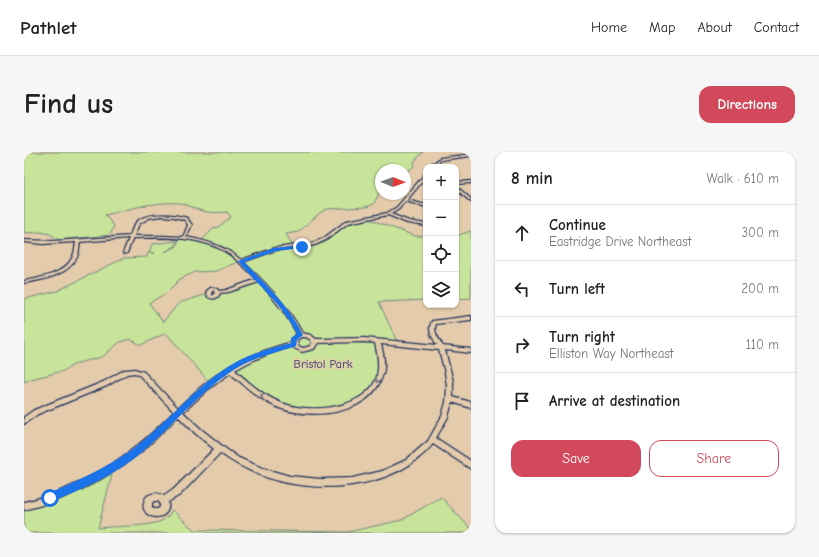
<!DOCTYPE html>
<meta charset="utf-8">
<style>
body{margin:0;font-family:"Comic Neue",sans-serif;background:#f6f6f6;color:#222}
.controls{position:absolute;right:12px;top:12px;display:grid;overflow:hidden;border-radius:8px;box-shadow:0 1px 3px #0004}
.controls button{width:36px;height:36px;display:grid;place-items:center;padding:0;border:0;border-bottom:1px solid #e0e0e0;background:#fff;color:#222;font:20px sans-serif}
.compass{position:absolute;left:351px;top:12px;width:36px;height:36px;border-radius:50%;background:#fff;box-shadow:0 1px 3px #0004;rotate:91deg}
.stop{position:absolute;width:12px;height:12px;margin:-9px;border:3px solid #1a73e8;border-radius:50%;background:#fff}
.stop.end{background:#1a73e8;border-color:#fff;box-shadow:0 1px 4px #0008}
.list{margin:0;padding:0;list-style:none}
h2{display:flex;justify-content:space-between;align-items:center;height:52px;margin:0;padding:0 16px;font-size:17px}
h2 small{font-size:13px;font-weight:400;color:#767676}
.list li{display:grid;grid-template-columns:26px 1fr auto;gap:12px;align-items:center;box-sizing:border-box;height:56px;padding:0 16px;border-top:1px solid #e0e0e0}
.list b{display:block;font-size:15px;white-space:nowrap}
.list p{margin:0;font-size:13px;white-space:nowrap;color:#767676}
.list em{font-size:13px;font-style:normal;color:#767676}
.actions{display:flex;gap:8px;padding:12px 16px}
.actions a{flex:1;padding:9px 0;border:1px solid #d1495b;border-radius:12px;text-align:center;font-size:14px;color:#d1495b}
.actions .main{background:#d1495b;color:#fff}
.icon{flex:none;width:22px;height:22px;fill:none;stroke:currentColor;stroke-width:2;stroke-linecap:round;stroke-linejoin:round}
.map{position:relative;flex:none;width:447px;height:381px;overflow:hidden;border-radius:12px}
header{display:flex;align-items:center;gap:24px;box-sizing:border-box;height:56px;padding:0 20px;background:#fff;border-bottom:1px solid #e0e0e0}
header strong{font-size:19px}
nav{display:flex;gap:22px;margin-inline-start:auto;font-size:14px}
.intro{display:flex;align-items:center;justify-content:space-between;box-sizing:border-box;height:96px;padding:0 24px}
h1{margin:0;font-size:28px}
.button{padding:10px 18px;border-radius:12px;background:#d1495b;color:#fff;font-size:14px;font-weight:700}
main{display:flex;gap:24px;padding:0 24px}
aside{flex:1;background:#fff;border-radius:12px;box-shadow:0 1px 3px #0004}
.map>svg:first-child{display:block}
</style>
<header>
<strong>Pathlet</strong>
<nav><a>Home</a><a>Map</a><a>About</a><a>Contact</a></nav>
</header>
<div class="intro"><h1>Find us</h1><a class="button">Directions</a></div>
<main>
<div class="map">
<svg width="447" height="381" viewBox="0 0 447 381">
<rect width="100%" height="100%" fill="#e3cbab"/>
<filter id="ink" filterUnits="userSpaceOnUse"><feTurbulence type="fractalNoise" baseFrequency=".025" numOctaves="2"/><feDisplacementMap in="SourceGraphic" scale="8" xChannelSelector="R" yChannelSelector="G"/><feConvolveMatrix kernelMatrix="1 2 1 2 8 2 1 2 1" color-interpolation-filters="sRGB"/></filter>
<g filter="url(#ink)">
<g fill="#c8e39a" stroke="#72897c" fill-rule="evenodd">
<path d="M0 0H399L390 10V14L381 21V18H357V36L350 52 342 55 303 57 297 60 274 80 262 82 271 98 285 96 301 90 321 74 331 70 345 67 391 84H402V148L355 150 374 192 354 190 357 212 351 234 334 250 299 260 253 252 206 217 187 232 142 181 117 193 106 187 96 190 78 205 53 211 39 219 7 227 0 230V147L33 139 100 106 123 105 124 101H131H125L128 92 153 89 151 94 141 100 153 94 155 86 178 88 191 75 193 76 207 65 203 60C192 61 180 61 170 56 164 54 161 51 155 51 130 49 106 57 81 63L90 74 86 83 35 88 26 82 16 80 0 81ZM216 109 234 128 189 144 184 142 155 151 139 170 125 151 142 141 156 127 171 120 192 119Z"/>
<path d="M447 79V146L432 147V84Z"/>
<path d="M90 315 74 376C91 374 124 375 137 369 143 367 145 363 148 358L170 378 324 380 378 368 417 345 447 377V381H0V354L26 346Z"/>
</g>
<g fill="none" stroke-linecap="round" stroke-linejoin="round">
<defs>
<g id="minor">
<path d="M447 2V4L417 8 412 12 428 15H419L411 13 409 15H406L408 11H410L416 6Z"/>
<path d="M401 22H402V25L383 48 402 53V55L381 49 375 57 367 62 385 69 402 72V74L383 71 364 63 324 71 302 88 291 93 252 98 219 110C242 131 263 153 278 181L287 183 292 187 340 186 413 193C408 185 403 178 408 169L447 164V168L412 172C409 180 415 187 419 194L447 197V201L421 198 429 229V245L447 250V256L428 250 424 265 412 286 447 309V317L409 292C370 339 290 344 236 323 222 317 208 310 196 301L156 343 144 350C148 371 115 369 120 350 121 347 122 344 125 343 131 340 135 341 140 344L150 337 190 297 172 282 154 264C141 277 128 291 114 302 80 328 42 348 0 358V350C40 341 77 322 109 297 124 286 137 273 150 260L116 224 111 221 103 222 83 234 14 262 0 272V265L10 258 79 230 100 218 111 217 120 220 154 256C170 241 186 226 205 215 225 204 246 196 268 190L267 187 273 182C263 163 250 146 235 130L205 140 196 141C194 147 189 148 184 145L182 140 186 136H192L195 139 202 138 233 127C224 119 215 109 205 102 178 84 140 85 109 86L103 101 101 102 99 101 105 86 56 90C55 95 55 101 53 105 44 124 18 128 0 131V129C16 126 40 122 48 106 51 101 51 95 52 90L19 92 0 90V88L29 89 106 84C107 80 109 75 111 72 119 59 151 62 163 66L168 73 162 85C183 89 201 94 217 108L251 96 289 91 300 86 322 69 363 61 373 55ZM137 64 150 65 161 68 164 73 159 85 141 84H110L115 72 125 66ZM189 138 191 141 189 144 187 141ZM277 185C283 185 286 186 288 191L286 194 279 196 274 194 273 188ZM340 190 351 191C354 205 357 220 349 233 332 258 284 261 258 251 240 244 225 231 211 218 229 207 248 200 269 194L270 196 278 200 290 197 294 191ZM357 192 415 198 421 221 423 234 422 250 418 264 404 289 382 308 358 319 328 326 297 327 266 324 238 316 215 306 202 297 177 277 159 260 182 239 206 221C222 235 238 250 258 257 292 268 348 262 359 222 362 212 359 201 357 192ZM130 349H134L136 351V355L134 357H130L128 355V351Z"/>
<path d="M447 29V31L432 32V30Z"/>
<path d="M432 34 447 47V50L432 37Z"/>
</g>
</defs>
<use href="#minor" stroke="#1b2f5e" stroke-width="2.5"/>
<use href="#minor" fill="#e3cbab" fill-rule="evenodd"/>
</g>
<defs><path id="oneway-chevron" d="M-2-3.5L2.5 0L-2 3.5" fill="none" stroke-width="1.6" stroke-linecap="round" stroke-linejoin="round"/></defs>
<g stroke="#757581">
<use href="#oneway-chevron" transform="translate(354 228) rotate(115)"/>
<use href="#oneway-chevron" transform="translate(239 244) rotate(-148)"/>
</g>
</g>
<path fill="#1a73e8" d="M278 93 279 96 252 99 220 110C243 134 264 153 279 183L273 188 272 194C254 200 235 204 218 213 181 233 149 274 117 301 91 323 58 337 26 350L23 349V342C53 329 82 316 109 297 145 270 173 232 212 210 229 201 248 196 267 191V186L273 182C257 150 236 136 214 109L250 96Z"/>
<g text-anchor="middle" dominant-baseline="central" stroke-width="3" stroke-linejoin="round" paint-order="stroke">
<g font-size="12" fill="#2c4164" stroke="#e3cbab">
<text x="299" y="212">Bristol Park</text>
</g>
</g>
</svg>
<div class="controls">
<button>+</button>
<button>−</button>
<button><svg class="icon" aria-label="locate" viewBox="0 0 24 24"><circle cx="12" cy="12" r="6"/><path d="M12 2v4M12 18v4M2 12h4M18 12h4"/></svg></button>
<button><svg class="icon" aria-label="layers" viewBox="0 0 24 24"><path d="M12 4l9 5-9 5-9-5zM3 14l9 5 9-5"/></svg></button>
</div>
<svg class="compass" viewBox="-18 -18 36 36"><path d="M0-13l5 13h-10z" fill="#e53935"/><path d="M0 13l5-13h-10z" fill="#767676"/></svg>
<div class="stop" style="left:26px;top:346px"></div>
<div class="stop end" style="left:278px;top:95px"></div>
</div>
<aside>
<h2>8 min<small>Walk · 610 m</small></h2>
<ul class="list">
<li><svg class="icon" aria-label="ahead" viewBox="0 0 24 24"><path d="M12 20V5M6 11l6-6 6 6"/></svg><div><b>Continue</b><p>Eastridge Drive Northeast</p></div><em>300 m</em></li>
<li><svg class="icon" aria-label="left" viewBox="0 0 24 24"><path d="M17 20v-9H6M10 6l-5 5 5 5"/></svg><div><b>Turn left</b></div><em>200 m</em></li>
<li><svg class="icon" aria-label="right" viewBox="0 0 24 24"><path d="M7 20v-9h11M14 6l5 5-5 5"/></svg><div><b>Turn right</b><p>Elliston Way Northeast</p></div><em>110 m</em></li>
<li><svg class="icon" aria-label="arrive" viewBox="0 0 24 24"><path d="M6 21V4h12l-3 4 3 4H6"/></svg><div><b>Arrive at destination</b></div></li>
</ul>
<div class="actions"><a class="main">Save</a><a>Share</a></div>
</aside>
</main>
